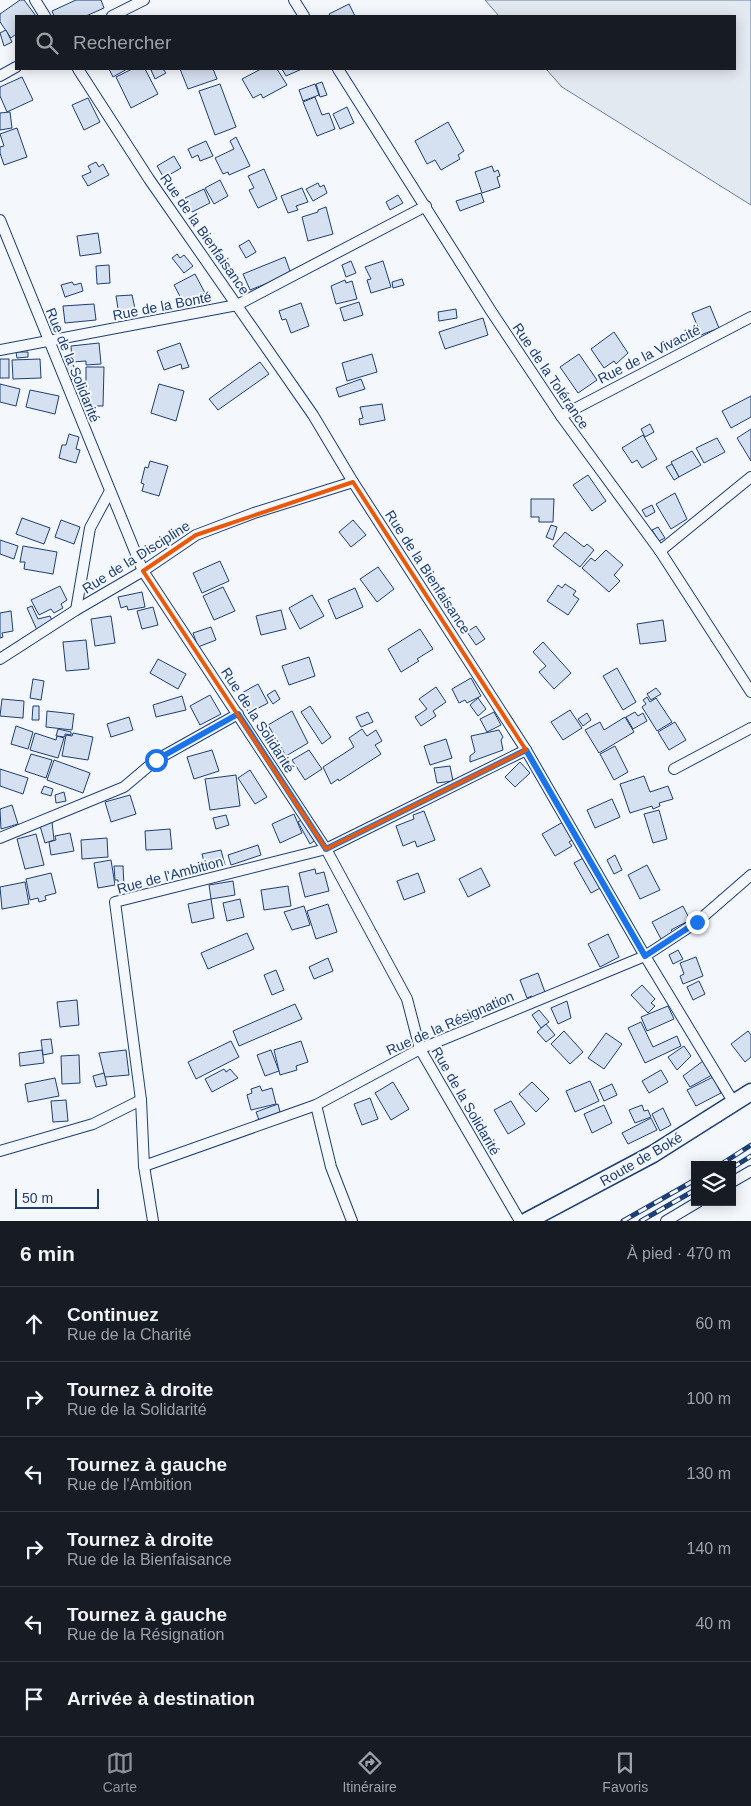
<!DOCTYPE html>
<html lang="fr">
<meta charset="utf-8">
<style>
body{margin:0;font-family:Arial,sans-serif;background:#20242c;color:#f1f3f6}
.controls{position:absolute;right:15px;bottom:15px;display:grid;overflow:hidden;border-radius:0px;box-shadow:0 2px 12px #0003}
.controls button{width:45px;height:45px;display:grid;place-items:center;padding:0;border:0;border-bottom:1px solid #363941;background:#171b24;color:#f1f3f6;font:25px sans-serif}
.scale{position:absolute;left:15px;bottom:12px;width:84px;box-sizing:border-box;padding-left:5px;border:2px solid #1d3f73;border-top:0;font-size:14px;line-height:18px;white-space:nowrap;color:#1d3f73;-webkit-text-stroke:4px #f4f7fb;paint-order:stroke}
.stop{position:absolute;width:15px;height:15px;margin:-11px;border:4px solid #1a73e8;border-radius:50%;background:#fff}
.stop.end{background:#1a73e8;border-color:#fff;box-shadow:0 1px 5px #0008}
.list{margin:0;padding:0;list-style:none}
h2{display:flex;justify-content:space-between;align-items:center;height:65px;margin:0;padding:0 20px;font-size:21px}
h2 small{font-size:16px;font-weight:400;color:#9ea1a6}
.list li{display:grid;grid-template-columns:32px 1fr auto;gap:15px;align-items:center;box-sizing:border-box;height:75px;padding:0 20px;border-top:1px solid #363941}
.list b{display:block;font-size:19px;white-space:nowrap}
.list p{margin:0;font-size:16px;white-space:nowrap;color:#9ea1a6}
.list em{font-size:16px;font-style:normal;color:#9ea1a6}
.icon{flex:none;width:28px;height:28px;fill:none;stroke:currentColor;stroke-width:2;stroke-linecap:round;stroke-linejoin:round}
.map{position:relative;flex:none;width:751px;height:1221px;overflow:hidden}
.search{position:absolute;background:#171b24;box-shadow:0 2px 12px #0003;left:15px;right:15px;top:15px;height:55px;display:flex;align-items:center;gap:12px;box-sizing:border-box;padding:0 18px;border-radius:0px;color:#9ea1a6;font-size:19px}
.sheet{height:515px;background:#171b24}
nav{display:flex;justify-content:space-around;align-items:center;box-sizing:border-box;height:70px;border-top:1px solid #363941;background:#171b24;font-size:14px;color:#9ea1a6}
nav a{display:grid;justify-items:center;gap:2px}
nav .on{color:#8c9099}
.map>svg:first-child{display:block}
</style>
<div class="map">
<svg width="751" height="1221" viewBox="0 0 751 1221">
<rect width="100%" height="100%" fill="#f4f7fb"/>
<path fill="#e3e9f0" stroke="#687fa3" d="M485 0H751V205L562 87 546 69H735V16H499Z"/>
<g fill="#d5e0f0" stroke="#1d3f73">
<path d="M20 0H24L36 16H16V34L11 38 0 22V14Z"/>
<path d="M76 0H101L104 8 86 16H54L52 11Z"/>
<path d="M349 4 355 16H330L329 14Z"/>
<path d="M6 30 12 42 4 46 0 33Z"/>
<path d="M109 69H127L113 77Z"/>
<path d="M132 69H145L158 94 131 108 116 77Z"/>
<path d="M154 69H163L166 73 155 79 151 70Z"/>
<path d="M180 69H213L217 79 188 89Z"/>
<path d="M261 69H277L287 85 263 98 261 94 253 98 242 79Z"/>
<path d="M282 69H302L286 76Z"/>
<path d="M22 77 33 100 7 112 0 96V87Z"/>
<path d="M322 82 327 95 320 97 316 84Z"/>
<path d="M220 84 236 127 215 135 199 91Z"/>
<path d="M315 84 319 95 303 101 299 90Z"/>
<path d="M315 97 322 115 329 113 335 129 317 136 303 102Z"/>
<path d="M88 98 100 122 84 130 72 105Z"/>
<path d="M347 107 354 123 340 129 333 114Z"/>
<path d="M10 112 12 128 0 130V113Z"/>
<path d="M448 122 464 151 458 155 460 159 441 170 435 160 427 164 415 141Z"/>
<path d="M17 128 27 157 4 165 0 153V147L4 146 0 134Z"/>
<path d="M236 137 250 166 229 175 228 172 223 174 215 158 234 149 230 141Z"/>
<path d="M206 141 213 156 200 161 198 155 192 158 188 149Z"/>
<path d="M174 156 181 168 164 178 157 166Z"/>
<path d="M96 162 99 167 103 164 109 175 88 186 82 176 91 172 88 166Z"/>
<path d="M492 166 494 172 498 170 500 176 497 177 500 187 482 193 475 172Z"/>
<path d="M264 169 277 199 258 208 249 190 254 188 248 176Z"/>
<path d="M220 180 228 196 214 204 205 188Z"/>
<path d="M318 183 320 187 324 185 327 193 313 201 306 189Z"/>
<path d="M302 188 308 202 296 206 298 210 288 213 281 196Z"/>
<path d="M204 189 210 203 192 212 185 198Z"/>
<path d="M481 193 484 202 460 211 456 201Z"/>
<path d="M398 195 403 203 390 210 386 202Z"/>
<path d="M326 207 333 234 308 241 302 217 318 212V210Z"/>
<path d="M98 233 101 253 80 256 77 236Z"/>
<path d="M249 240 256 252 246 258 239 246Z"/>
<path d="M177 254 180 258 184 255 193 266 184 273 172 258Z"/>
<path d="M285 257 291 274 250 290 243 274Z"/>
<path d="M351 261 356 273 346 277 342 265Z"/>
<path d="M383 261 391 287 371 293 367 280 371 279 365 267Z"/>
<path d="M109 265 110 283 97 284 96 266Z"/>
<path d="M195 274 205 293 184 304 174 285Z"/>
<path d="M402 279 404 285 393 288 392 282Z"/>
<path d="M345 280 346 283 352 281 357 299 336 304 331 286Z"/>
<path d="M72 282 74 285 81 283 83 291 65 297 61 285Z"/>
<path d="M132 295 136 313 119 315 116 296Z"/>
<path d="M359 302 363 315 344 321 340 308Z"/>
<path d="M301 303 309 326 291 333 286 319 282 320 279 311Z"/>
<path d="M94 304 96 320 65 323 63 306Z"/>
<path d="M710 306 719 328 701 335 692 313Z"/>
<path d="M456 309 457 318 439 321 438 312Z"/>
<path d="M483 318 488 335 445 349 439 332Z"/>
<path d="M614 332 628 353 616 364 614 361 604 368 591 349Z"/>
<path d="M99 343 101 364 86 365V361L72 362 71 346Z"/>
<path d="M180 343 189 367 182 369 181 364 164 370 157 351Z"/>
<path d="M16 352H28V357L17 358Z"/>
<path d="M372 354 377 372 347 381 342 363Z"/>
<path d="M579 354 597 380 578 393 560 367Z"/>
<rect x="0" y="359" width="9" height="19"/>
<path d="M40 359 41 378 13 379 12 360Z"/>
<path d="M260 362 269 374 218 410 209 399Z"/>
<path d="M72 363 79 376 71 380 64 367Z"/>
<path d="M86 367H104L103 406H86Z"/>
<path d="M361 379 365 389 339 397 336 388Z"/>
<path d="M0 384 20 389 16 406 0 402Z"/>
<path d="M159 384 184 391 176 421 151 413Z"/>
<path d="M30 390 59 396 55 414 26 407Z"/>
<path d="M751 396V417L731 428 722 411Z"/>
<path d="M382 404 385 420 360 425 359 419 363 418 360 407Z"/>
<path d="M650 424 654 432 645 437 641 429Z"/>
<path d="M751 429V461L737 438Z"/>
<path d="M69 434 79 437 76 449 80 450 76 463 59 458 62 445H66Z"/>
<path d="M643 435 657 459 642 468 637 460 632 463 622 448Z"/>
<path d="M717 438 725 452 704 463 696 448Z"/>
<path d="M692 451 701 465 679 477 671 462Z"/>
<path d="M150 461 168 466 159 496 142 491 144 484 141 483 145 467 148 468Z"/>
<path d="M672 464 679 477 674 480 666 467Z"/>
<path d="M588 475 606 501 592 511 573 485Z"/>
<path d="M675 493 687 519 671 529 656 504Z"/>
<path d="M531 499H554L553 522H539V517H531Z"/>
<path d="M652 505 655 512 646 517 642 510Z"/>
<path d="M22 518 50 528 44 544 16 534Z"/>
<path d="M61 520 80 527 74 544 55 537Z"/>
<path d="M353 520 366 535 351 547 339 532Z"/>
<path d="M551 525 557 527 553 540 546 537Z"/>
<path d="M658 527 665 538 659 541 652 530Z"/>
<path d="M565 532 584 547 587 544 594 550 580 567 553 546Z"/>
<path d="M0 540 18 546 14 559 0 554Z"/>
<path d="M23 546 57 552 53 574 24 569 25 562H20Z"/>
<path d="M606 550 623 565 614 575 620 581 609 592 582 568 591 558 595 561Z"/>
<path d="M220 561 229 581 202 593 193 573Z"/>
<path d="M378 567 394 589 377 602 360 579Z"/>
<path d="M565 584 576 591 573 595 579 599 568 615 547 601 558 585 562 588Z"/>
<path d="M60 586 67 600 61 604 63 608 54 613 51 609 39 615 31 600Z"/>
<path d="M223 587 235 611 214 620 203 596Z"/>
<path d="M355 588 363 607 336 619 328 600Z"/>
<path d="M142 592 145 607 128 610 127 606 121 608 118 597Z"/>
<path d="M312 595 324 616 300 629 289 608Z"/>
<path d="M32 606 38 619 50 616 53 623 37 630 27 608Z"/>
<path d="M153 607 158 625 142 629 137 611Z"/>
<path d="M281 610 286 629 261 635 256 616Z"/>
<path d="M11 611 13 631 2 633 3 637 0 638V613Z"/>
<path d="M111 616 115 643 95 646 91 619Z"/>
<path d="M663 620 666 641 640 644 637 624Z"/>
<path d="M476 626 485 639 476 645 467 632Z"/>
<path d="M211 627 216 640 198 647 193 633Z"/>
<path d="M420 629 433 649 417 659 419 661 401 672 388 649Z"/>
<path d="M86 640 89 669 66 671 63 642Z"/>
<path d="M543 642 571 673 554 689 539 672 546 666 533 652Z"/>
<path d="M309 657 315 676 289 685 282 666Z"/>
<path d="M158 659 186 674 178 689 150 673Z"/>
<path d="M617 668 636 702 623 710 603 676Z"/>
<path d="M471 678 481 696 467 703 465 700 459 703 452 689Z"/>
<path d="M33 679 44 681 41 700 30 698Z"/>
<path d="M258 684 268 703 249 713 238 695Z"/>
<path d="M436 687 446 702 433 711 436 716 421 726 415 717 427 709 419 699Z"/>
<path d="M656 688 661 694 651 700 647 694Z"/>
<path d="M275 690 280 699 273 704 267 695Z"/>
<path d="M210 695 221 714 200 725 190 706Z"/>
<path d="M182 696 186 710 156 717 153 705Z"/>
<path d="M647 697 650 702 656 698 672 722 657 731 642 707 646 704 643 700Z"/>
<path d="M478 698 486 709 478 716 470 705Z"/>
<path d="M2 699 24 701 23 718 0 716Z"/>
<path d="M33 706H39V720H32Z"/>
<path d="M310 706 331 737 322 744 301 712Z"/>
<path d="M570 710 582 728 563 740 551 722Z"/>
<path d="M47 711 74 714 72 730 46 727Z"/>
<path d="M292 711 308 743 286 756 268 725Z"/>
<path d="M368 712 373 722 361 727 356 717Z"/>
<path d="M494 712 501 725 487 732 480 719Z"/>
<path d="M635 712 638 716 643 713 647 721 633 729 626 717Z"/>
<path d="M587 713 591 720 583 726 578 719Z"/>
<path d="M129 717 133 730 111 737 107 724Z"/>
<path d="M625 717 634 732 599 753 585 730 600 722 604 730Z"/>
<path d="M675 722 686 740 669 750 658 732Z"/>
<path d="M16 726 33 732 28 749 11 744Z"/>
<path d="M58 729 71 732V735L65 734V737L56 736Z"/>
<path d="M362 729 367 736 376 730 382 741 375 745 381 754 339 781 338 779 331 784 323 767 354 747 349 738Z"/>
<path d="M499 730 503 737 501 740 503 750 470 762V756L475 752 471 736Z"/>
<path d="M35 733 56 740 57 736 64 738 58 758 30 750Z"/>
<path d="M73 733 93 737 88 760 62 756 66 735 72 736Z"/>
<path d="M446 739 452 758 430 765 424 746Z"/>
<path d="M615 746 628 772 614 780 600 754Z"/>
<path d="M212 750 219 771 194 779 187 757Z"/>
<path d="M309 750 322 769 305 780 292 760Z"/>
<path d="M31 754 52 760 46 778 25 771Z"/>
<path d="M54 760 90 773 83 793 47 780Z"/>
<path d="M520 762 530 773 515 787 505 777Z"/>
<path d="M450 766 453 781 437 783 434 768Z"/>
<path d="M0 769 28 778 23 794 0 786Z"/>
<path d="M250 770 267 797 255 804 238 778Z"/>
<path d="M236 775 240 806 210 810 205 779Z"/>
<path d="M644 776 650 792 668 786 673 799 659 803 660 806 653 809 652 806 630 813 620 784Z"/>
<path d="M44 786 53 789 51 796 41 793Z"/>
<path d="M64 792 66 801 56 803 55 795Z"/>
<path d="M130 795 136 814 111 822 105 802Z"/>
<path d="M612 799 620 817 595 828 587 810Z"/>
<path d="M12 805 18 824 1 829 0 809Z"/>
<path d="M659 810 667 839 653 843 644 814Z"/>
<path d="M424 811 435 840 417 847 415 841 403 846 396 826 414 819 413 815Z"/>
<path d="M294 814 302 833 280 843 272 824Z"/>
<path d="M226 815 229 825 216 829 213 818Z"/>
<path d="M304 818 318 838 310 844 298 822Z"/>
<path d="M52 822 54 840 45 843 40 826Z"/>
<path d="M563 822 574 839 569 842 572 846 555 856 542 834Z"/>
<path d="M170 829 172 849 146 850 145 831Z"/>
<path d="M70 833 74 851 51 855 49 842 56 840 55 836Z"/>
<path d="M36 834 44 865 25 869 17 839Z"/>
<path d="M107 838 108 857 82 859 81 840Z"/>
<path d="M258 845 261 855 231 865 228 855Z"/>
<path d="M221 850 225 865 206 870 202 854Z"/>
<path d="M615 855 622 870 614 874 607 860Z"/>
<path d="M587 856 604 886 591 893 574 863Z"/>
<path d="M111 860 115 885 98 888 94 863Z"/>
<path d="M647 865 660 890 640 899 628 875Z"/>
<path d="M114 866H123L124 886H118V880H115Z"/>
<path d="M481 868 490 886 468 897 459 879Z"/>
<path d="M315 869 316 874 324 872 329 891 305 897 299 873Z"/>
<path d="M51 873 56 893 45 896 46 900 39 902 38 898 30 900 26 879Z"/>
<path d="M418 873 425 892 404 900 397 881Z"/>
<path d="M233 881 235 895 211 899 209 885Z"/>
<path d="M25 882 29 904 2 909 0 887Z"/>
<path d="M288 886 291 906 264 910 261 890Z"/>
<path d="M211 899 214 918 192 923 188 904Z"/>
<path d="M240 899 244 917 227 921 223 903Z"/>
<path d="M328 904 337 932 316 939 307 911Z"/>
<path d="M304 906 310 925 292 930 284 912Z"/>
<path d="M683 906 690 920 671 930 673 933 661 939 652 922Z"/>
<path d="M247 933 254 949 208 969 201 953Z"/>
<path d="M608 934 619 957 600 967 588 944Z"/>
<path d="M678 950 683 959 673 964 669 955Z"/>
<path d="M696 957 703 976 683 984 680 976 684 974 680 963Z"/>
<path d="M328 958 333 971 314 979 309 967Z"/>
<path d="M276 970 284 990 272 995 264 975Z"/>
<path d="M538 973 546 995 534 1000 532 996 527 998 520 980Z"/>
<path d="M699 981 705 994 693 1000 687 987Z"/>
<path d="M642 985 655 999 651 1003 655 1006 648 1013 631 995Z"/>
<path d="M77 1000 79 1025 60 1027 57 1002Z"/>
<path d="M567 1001 571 1018 558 1024 551 1008Z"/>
<path d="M295 1004 302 1019 239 1046 233 1031Z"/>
<path d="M668 1006 674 1019 647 1031 641 1017Z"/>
<path d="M539 1010 549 1022 541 1028 532 1015Z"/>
<path d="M641 1022 653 1047 677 1036 681 1046 645 1063 628 1028Z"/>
<path d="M546 1024 555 1035 546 1042 537 1032Z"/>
<path d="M564 1031 583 1052 570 1064 551 1044Z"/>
<path d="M748 1031 751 1035V1057L745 1062 731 1044Z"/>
<path d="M606 1033 622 1044 604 1069 588 1058Z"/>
<path d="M51 1039 53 1053 43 1055 41 1040Z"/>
<path d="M231 1041 239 1057 196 1079 188 1062Z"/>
<path d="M301 1041 308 1062 296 1066 297 1070 280 1075 274 1050Z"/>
<path d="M684 1046 691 1056 677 1070 668 1057Z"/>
<path d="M42 1050 44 1063 20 1066 19 1053Z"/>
<path d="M126 1050 129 1075 105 1077 99 1053Z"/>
<path d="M271 1050 279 1071 265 1076 257 1055Z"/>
<path d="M79 1055 80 1083 62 1084 61 1056Z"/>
<path d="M703 1061 712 1075 690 1087 683 1076Z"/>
<path d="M224 1069 226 1072 230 1069 238 1078 212 1092 205 1079Z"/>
<path d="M661 1070 668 1082 649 1093 642 1081Z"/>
<path d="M104 1073 107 1085 96 1087 93 1076Z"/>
<path d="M713 1077 721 1093 696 1106 687 1090Z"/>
<path d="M55 1078 59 1096 28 1102 25 1084Z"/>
<path d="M590 1081 599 1101 575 1112 566 1091Z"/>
<path d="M393 1082 409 1109 391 1120 375 1093Z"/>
<path d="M532 1082 549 1099 536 1112 519 1094Z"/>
<path d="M612 1084 617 1095 604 1101 599 1090Z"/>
<path d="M260 1086 262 1091 272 1088 276 1104 251 1110 247 1095 252 1093 251 1089Z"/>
<path d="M370 1098 378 1119 362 1125 354 1104Z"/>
<path d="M66 1100 68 1121 53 1122 51 1101Z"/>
<path d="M511 1101 525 1124 508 1134 494 1110Z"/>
<path d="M278 1104 280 1112 259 1120 256 1112Z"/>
<path d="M604 1105 612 1123 592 1133 584 1114Z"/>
<path d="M642 1105 644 1111 648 1110 651 1117 635 1123 629 1110Z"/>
<path d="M663 1108 671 1125 660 1131 652 1114Z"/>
<path d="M651 1118 657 1130 628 1144 622 1133Z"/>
</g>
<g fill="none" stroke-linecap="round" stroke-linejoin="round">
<defs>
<g id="street">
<path d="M35 0 45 16"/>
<path d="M294 0 304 16"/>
<path d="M112 16 144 0"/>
<path d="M78 69 149 179 313 415 353 482 526 750 645 956 734 1103"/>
<path d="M338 69 491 311 561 416 660 551 751 692"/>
<path d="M0 76 16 67"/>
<path d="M0 220 143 571 326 849 407 999 420 1049 520 1221"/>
<path d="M0 350 237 305 426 206"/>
<path d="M561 416 751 317"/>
<path d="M660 551 751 477"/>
<path d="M76 610 90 528 110 491"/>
<path d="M0 659 76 610 143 571 196 535 254 513 353 482"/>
<path d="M674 769 751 728"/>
<path d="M0 838 124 787 156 760 238 714"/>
<path d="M316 1105 331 1167 352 1221"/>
<path d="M0 1151 93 1124 141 1100"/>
<path d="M144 1166 316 1105 420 1049 645 956 697 922 751 875"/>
<path d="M732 1182 751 1171"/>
<path d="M153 1221 144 1166 141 1100 115 902 326 849 526 750"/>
<path d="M666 1221 698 1202"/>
</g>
<path id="primary" d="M527 1221 653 1154 751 1092"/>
</defs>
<use href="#street" stroke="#1d3f73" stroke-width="12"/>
<use href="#primary" stroke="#1d3f73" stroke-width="19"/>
<use href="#street" stroke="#f4f7fb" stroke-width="10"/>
<use href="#primary" stroke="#f4f7fb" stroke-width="16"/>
<defs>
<g id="rail">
<path d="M720 1165 751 1145"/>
<path d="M732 1168 751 1156"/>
<path d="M623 1221 695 1180"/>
<path d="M641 1221 695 1190"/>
</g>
</defs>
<use href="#rail" stroke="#1d3f73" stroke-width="5"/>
<use href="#rail" stroke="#f4f7fb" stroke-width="3" stroke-dasharray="9" stroke-linecap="butt"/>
</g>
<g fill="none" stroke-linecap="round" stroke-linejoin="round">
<path stroke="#1a73e8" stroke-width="6" d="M156 760 238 714 326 849 526 750 645 956 697 922"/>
</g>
<path fill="none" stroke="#e8590c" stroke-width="4" stroke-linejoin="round" d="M353 482 526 750 326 849 143 571 196 535Z"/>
<g text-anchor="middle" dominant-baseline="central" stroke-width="4" stroke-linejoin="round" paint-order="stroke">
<g font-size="14" fill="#1d3f73" stroke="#f4f7fb">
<text transform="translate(205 234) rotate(55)">Rue de la Bienfaisance</text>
<text transform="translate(162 306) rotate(-11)">Rue de la Bonté</text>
<text transform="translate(649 354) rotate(-27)">Rue de la Vivacité</text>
<text transform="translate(73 365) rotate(68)">Rue de la Solidarité</text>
<text transform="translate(551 376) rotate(56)">Rue de la Tolérance</text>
<text transform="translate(136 557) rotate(-32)">Rue de la Discipline</text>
<text transform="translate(428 572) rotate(57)">Rue de la Bienfaisance</text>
<text transform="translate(258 720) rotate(57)">Rue de la Solidarité</text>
<text transform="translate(170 875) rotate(-15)">Rue de l'Ambition</text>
<text transform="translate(450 1023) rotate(-24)">Rue de la Résignation</text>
<text transform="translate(466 1101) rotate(60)">Rue de la Solidarité</text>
<text transform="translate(641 1159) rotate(-30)">Route de Boké</text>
</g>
</g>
</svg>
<div class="controls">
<button><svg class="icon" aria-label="layers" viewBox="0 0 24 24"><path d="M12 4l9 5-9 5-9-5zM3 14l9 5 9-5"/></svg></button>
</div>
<div class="scale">50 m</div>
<div class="stop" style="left:156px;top:760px"></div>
<div class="stop end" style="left:697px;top:922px"></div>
<div class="search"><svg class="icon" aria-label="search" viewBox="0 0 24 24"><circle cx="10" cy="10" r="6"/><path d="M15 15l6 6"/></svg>Rechercher</div>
</div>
<section class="sheet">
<h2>6 min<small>À pied · 470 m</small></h2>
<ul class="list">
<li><svg class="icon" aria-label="ahead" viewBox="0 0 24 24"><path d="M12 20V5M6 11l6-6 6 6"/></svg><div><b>Continuez</b><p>Rue de la Charité</p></div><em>60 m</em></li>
<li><svg class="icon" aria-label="right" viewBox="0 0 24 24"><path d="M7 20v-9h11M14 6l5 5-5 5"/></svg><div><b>Tournez à droite</b><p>Rue de la Solidarité</p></div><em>100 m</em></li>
<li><svg class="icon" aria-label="left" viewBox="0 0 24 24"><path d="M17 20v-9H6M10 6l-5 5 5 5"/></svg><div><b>Tournez à gauche</b><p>Rue de l'Ambition</p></div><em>130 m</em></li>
<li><svg class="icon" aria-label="right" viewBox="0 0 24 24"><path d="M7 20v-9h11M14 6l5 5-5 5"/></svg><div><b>Tournez à droite</b><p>Rue de la Bienfaisance</p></div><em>140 m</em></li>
<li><svg class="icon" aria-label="left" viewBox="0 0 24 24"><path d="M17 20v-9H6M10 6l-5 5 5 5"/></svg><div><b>Tournez à gauche</b><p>Rue de la Résignation</p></div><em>40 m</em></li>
<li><svg class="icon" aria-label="arrive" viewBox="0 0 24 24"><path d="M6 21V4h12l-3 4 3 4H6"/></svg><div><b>Arrivée à destination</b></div></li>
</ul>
</section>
<nav>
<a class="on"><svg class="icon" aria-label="map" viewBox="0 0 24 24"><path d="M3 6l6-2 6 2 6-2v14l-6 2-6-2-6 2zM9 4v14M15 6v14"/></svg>Carte</a>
<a><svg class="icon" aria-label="directions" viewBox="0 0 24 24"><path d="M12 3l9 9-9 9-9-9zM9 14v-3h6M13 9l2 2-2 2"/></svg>Itinéraire</a>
<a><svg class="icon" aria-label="saved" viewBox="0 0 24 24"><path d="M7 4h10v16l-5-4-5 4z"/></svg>Favoris</a>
</nav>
